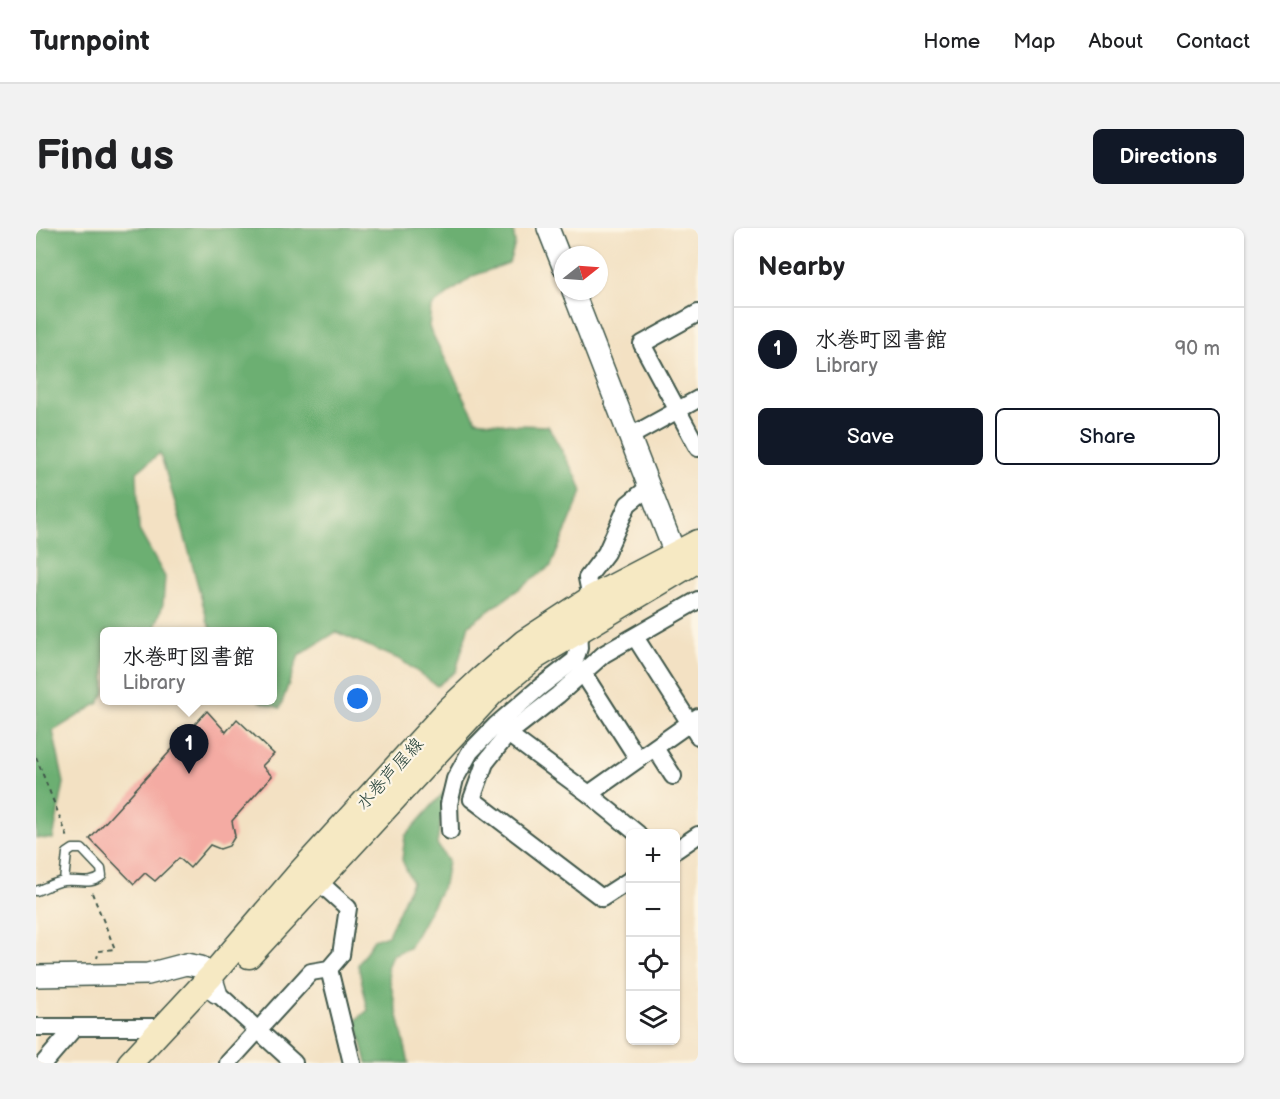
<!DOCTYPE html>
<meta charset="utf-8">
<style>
body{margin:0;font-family:"Balsamiq Sans","Klee One",sans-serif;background:#f2f2f2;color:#202124}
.controls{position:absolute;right:18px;bottom:18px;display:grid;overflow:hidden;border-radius:9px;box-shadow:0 2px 4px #0004}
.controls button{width:54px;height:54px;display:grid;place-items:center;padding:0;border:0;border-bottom:2px solid #e0e0e0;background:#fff;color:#202124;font:30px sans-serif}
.compass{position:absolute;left:518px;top:18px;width:54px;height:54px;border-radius:50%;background:#fff;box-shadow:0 2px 4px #0004;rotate:73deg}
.you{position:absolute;left:322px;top:471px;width:21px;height:21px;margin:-15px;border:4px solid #fff;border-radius:50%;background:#1a73e8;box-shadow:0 0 0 9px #1a73e833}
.badge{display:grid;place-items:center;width:39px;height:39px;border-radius:50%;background:#111827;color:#fff;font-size:20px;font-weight:700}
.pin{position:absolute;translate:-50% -50px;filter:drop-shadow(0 2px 3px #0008)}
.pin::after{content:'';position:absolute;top:32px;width:21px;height:18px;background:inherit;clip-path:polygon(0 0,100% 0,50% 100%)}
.popup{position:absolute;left:64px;top:399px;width:177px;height:78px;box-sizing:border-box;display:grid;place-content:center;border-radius:9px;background:#fff;filter:drop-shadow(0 2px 4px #0005);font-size:20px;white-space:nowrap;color:#757577}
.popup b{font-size:22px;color:#202124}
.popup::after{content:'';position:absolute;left:50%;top:100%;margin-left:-12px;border:12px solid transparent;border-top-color:#fff}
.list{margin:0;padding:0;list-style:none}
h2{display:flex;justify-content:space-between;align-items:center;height:78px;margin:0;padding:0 24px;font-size:26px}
h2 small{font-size:20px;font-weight:400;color:#757577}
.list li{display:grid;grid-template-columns:39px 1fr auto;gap:18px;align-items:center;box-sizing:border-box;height:84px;padding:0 24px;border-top:2px solid #e0e0e0}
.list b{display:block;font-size:22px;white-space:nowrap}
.list p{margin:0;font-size:20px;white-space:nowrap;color:#757577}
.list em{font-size:20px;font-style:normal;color:#757577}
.actions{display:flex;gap:12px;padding:18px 24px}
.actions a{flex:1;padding:14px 0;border:2px solid #111827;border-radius:9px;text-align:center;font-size:21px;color:#111827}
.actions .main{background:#111827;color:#fff}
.icon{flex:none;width:33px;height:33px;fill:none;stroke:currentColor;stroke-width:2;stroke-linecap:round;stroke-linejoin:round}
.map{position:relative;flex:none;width:662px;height:835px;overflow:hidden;border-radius:9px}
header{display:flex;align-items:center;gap:36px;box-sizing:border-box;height:84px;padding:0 30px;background:#fff;border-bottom:2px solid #e0e0e0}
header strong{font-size:28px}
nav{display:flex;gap:33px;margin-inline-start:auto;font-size:21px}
.intro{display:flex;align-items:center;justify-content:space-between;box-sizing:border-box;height:144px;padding:0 36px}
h1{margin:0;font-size:42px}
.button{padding:15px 27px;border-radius:9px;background:#111827;color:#fff;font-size:21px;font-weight:700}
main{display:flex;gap:36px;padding:0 36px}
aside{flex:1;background:#fff;border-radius:9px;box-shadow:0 2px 4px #0004}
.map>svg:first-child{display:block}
</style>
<header>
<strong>Turnpoint</strong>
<nav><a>Home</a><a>Map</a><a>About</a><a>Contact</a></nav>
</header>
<div class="intro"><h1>Find us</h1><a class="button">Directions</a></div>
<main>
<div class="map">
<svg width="662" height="835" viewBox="0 0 662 835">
<rect width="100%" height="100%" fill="#fcf5e5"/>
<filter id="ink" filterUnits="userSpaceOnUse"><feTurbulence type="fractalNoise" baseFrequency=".0167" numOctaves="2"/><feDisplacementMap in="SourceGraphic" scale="12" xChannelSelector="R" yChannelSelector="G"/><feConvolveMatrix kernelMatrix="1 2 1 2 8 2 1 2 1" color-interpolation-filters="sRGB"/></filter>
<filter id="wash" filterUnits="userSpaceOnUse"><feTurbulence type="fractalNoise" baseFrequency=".008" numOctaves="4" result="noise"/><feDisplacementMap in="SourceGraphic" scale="24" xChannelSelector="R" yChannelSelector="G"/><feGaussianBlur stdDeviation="1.35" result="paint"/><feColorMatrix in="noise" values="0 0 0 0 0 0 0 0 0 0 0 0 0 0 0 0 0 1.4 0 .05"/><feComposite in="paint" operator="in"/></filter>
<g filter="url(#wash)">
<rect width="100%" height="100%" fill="#f3e1c3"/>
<g fill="#6caf72" stroke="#467653" stroke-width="1.5">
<path d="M0 0H477L479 16 473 35 437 48 395 79 393 99 440 192 479 197 512 198 541 250 546 264 515 338 433 397 420 443 401 458 365 432 300 404 263 427 244 480 222 473 237 472V404L177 403 172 395 144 291 124 225 101 244 103 302 129 349 127 376 118 403 69 404V465L63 475 17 503 28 555 17 611 0 610Z"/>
<path d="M410 562 401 616 412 633 408 656 373 720 356 727 351 740 373 835H331L320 792 332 782 322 737 337 712 352 707 376 654 366 632 369 608Z"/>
</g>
<g id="blocks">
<path fill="#f4aba3" d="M171 483 190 504 201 491 238 526 226 538 236 548 196 593 199 608 193 618 184 621 174 617 154 640 143 630 119 653 109 645 98 656 54 611Z"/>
</g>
</g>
<g filter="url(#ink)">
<use href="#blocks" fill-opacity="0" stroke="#3f5649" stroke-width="1.5"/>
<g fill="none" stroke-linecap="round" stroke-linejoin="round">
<defs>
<path id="service" d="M0 663C9 660 19 654 28 653 43 651 54 658 66 648L65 641 46 621H37L31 625 28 653"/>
<g id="minor">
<path d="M662 85 606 116 662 220"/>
<path d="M593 209 662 171"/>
<path d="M599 409 662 508"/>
<path d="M547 445 602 531"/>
<path d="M463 500 472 506 449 535 436 571 566 670 594 652"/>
<path d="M619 520 637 548"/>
<path d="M553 566 662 489"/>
<path d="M414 603 413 576 419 551 434 524 460 497 504 459 539 432 543 420 542 403 555 370 551 350 570 325 592 276 613 259"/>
<path d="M602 606 553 566 472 506 522 467 568 426 662 372"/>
<path d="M640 622 662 607"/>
<path d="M293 741 316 835"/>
<path d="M180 764 258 835"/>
<path d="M0 799H127"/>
<path d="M8 835 39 799"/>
<path d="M192 835 275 744 293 741 305 727 312 680 282 653"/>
</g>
<g id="tertiary">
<path d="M512 0 527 38"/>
<path d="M537 63 645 341"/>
<path d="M0 748 112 746 150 736 165 739 175 748 180 764"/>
</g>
<g id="secondary">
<path d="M213 728 456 465 498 430 660 333"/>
<path d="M94 835 175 748 265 643 412 482 445 451 488 414 555 370 662 314"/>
</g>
</defs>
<use href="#service" stroke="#3f5649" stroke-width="11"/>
<use href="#minor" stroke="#3f5649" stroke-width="20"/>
<use href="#tertiary" stroke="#3f5649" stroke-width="24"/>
<use href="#secondary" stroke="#3f5649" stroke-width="27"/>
<g stroke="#3f5649" stroke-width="2" stroke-dasharray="4.5 4.5" stroke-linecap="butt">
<path d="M0 529 32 610"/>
<path d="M56 665 79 721 63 723 61 730"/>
</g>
<use href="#service" stroke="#fff" stroke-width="8"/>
<use href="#minor" stroke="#fff" stroke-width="16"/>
<use href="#tertiary" stroke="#fff" stroke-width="21"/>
<use href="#secondary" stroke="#f6e9c3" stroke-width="24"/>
</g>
</g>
<g text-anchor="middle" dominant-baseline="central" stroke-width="4.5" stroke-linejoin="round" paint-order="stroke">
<g font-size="18" fill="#1f3d34" stroke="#fcf5e5">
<text transform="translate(354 546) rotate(-48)">水巻芦屋線</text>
</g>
</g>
</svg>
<div class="controls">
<button>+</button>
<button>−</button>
<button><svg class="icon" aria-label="locate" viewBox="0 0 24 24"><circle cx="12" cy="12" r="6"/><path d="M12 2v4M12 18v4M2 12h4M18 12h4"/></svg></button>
<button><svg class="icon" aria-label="layers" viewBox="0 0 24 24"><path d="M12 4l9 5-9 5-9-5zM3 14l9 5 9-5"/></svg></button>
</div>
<svg class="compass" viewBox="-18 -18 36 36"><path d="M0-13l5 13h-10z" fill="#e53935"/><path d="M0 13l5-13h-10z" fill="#757577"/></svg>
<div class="you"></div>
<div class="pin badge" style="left:153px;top:546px">1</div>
<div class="popup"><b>水巻町図書館</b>Library</div>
</div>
<aside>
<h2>Nearby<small></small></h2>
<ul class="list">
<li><span class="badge">1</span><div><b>水巻町図書館</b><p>Library</p></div><em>90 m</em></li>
</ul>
<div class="actions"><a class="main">Save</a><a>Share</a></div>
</aside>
</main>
